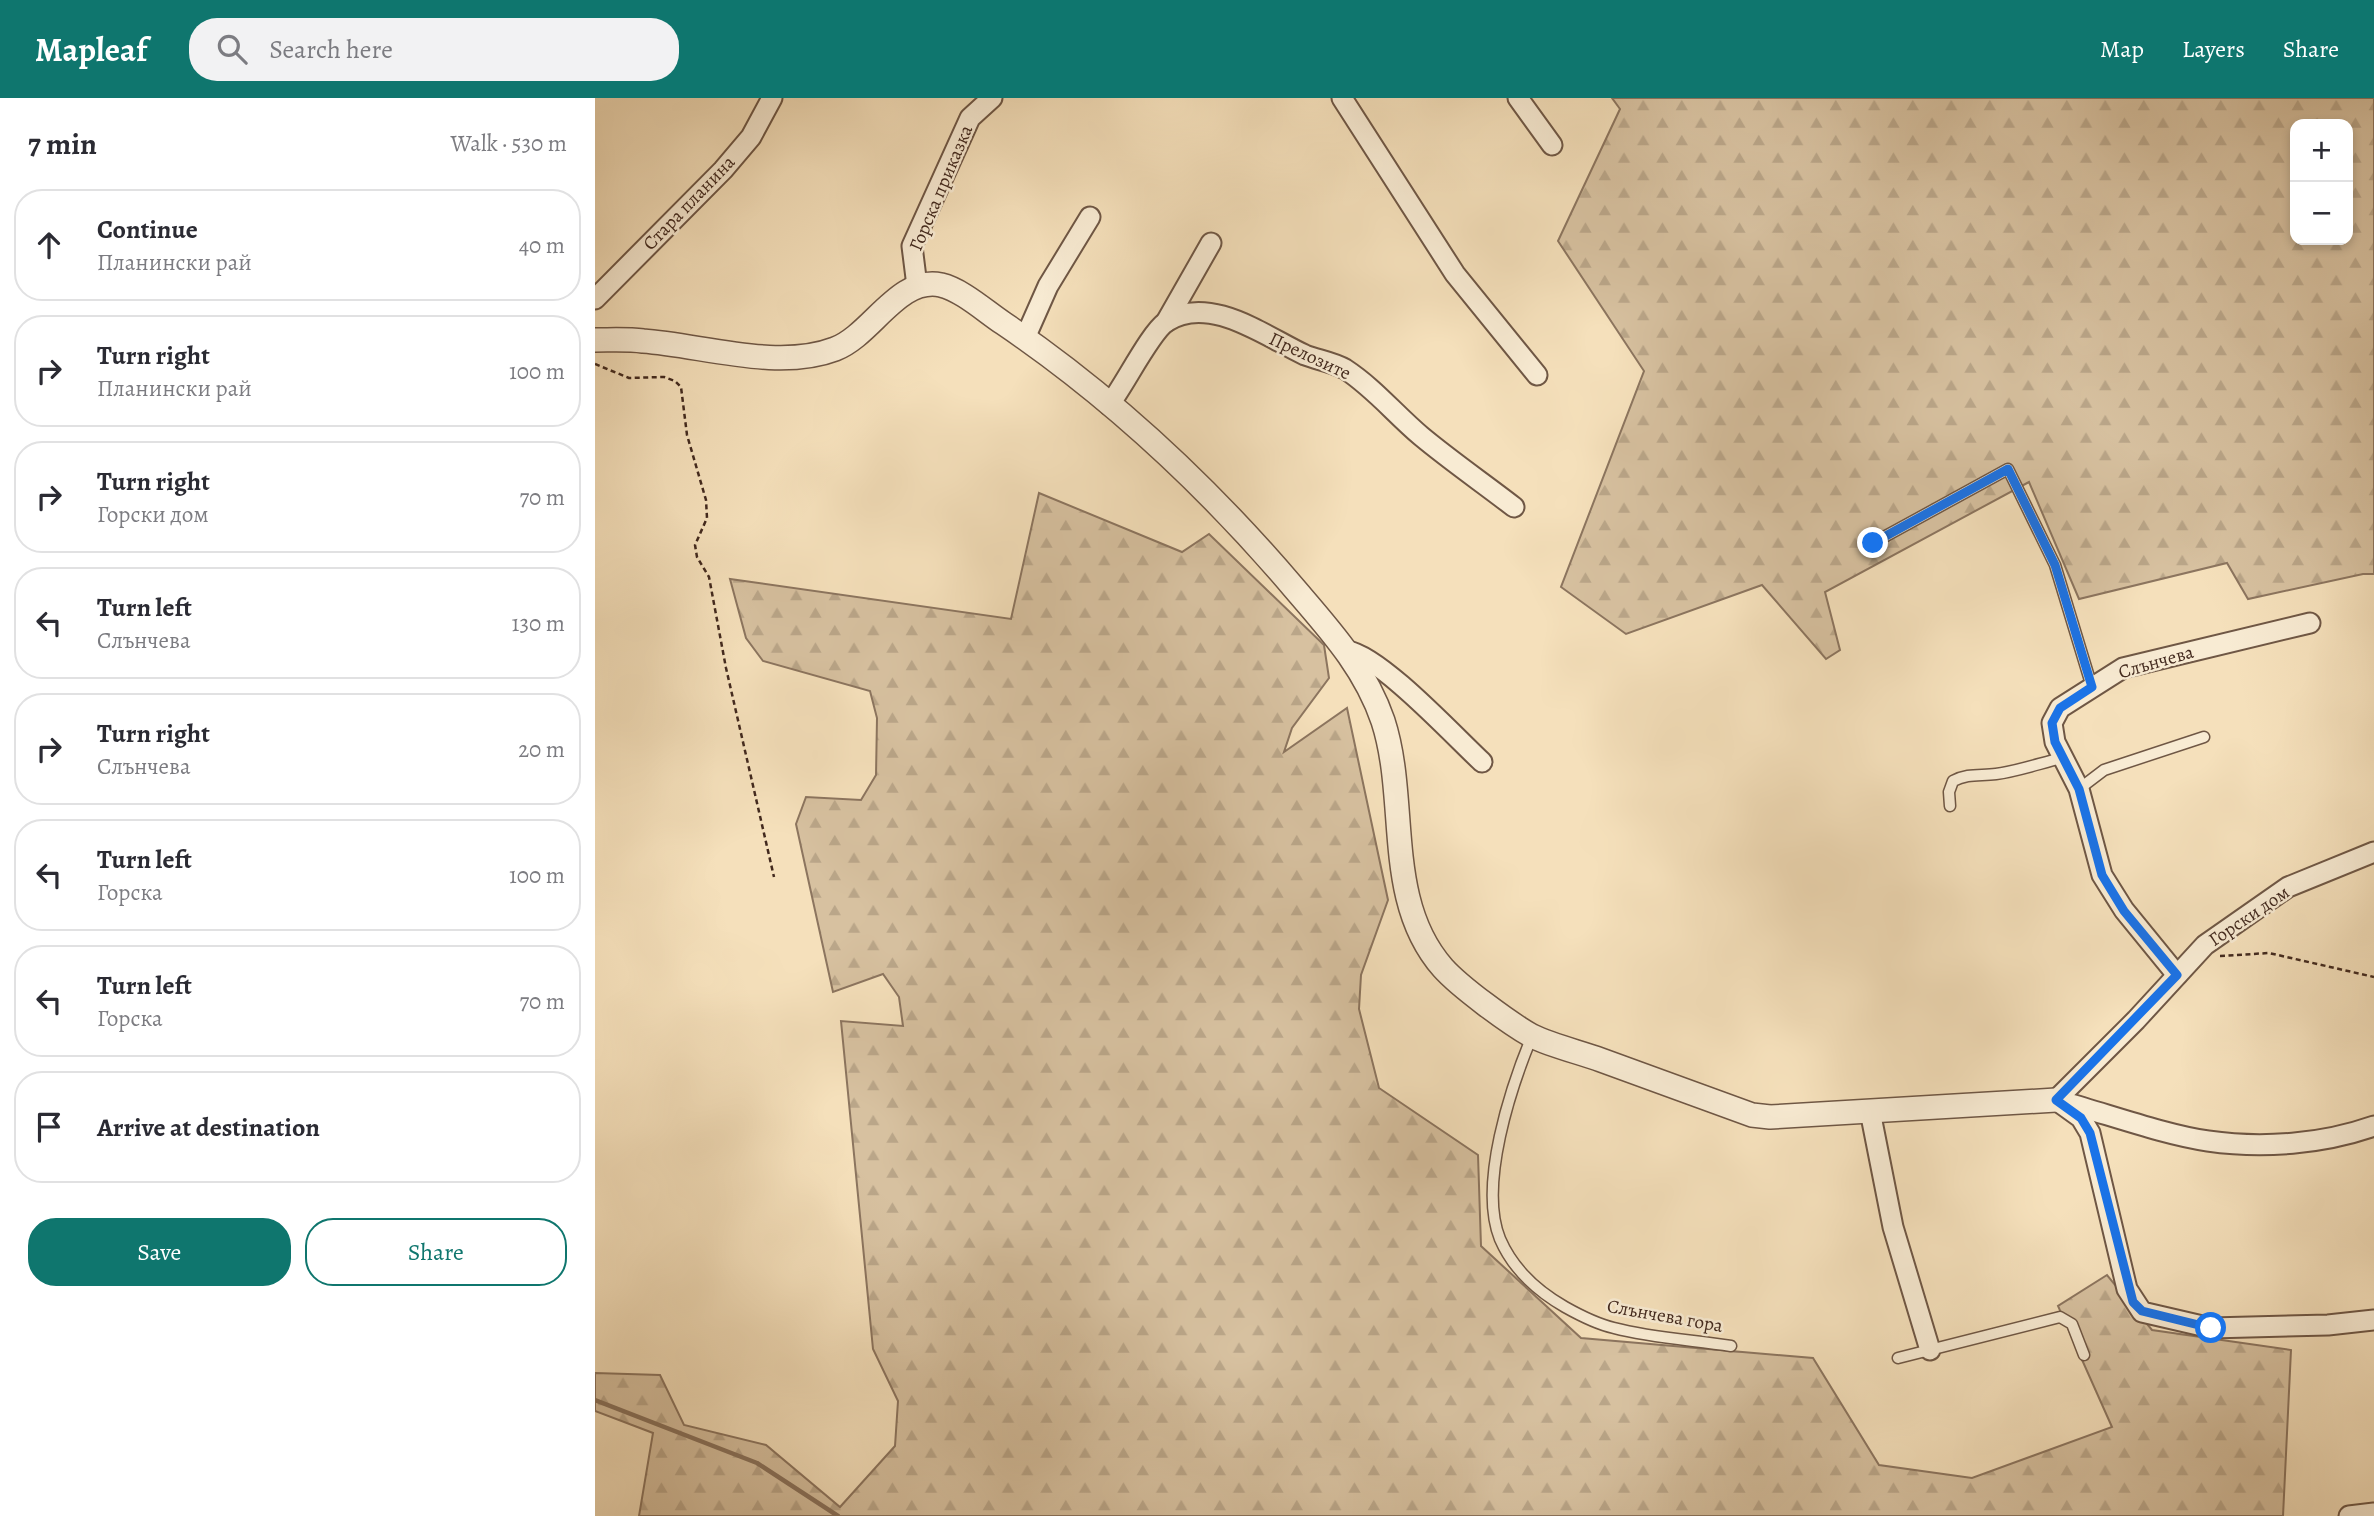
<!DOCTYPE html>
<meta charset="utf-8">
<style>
body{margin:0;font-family:Alegreya,serif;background:#f2f2f3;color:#2b2b33}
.controls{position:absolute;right:21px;top:21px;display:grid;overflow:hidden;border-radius:14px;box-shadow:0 4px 10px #0003}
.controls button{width:63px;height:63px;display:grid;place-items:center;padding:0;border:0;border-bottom:2px solid #e1e1e2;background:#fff;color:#2b2b33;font:35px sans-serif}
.stop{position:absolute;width:21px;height:21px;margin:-16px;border:5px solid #1a73e8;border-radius:50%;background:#fff}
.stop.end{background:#1a73e8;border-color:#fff;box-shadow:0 2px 7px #0008}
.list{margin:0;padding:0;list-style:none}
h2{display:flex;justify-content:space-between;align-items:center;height:91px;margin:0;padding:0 28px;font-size:30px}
h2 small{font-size:23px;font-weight:400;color:#7c7c81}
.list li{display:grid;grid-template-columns:46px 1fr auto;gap:21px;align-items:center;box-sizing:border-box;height:112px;margin:0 14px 14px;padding:0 14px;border:2px solid #e1e1e2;border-radius:28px}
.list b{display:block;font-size:26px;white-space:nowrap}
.list p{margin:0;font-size:23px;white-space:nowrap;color:#7c7c81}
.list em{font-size:23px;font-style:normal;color:#7c7c81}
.actions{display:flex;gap:14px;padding:21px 28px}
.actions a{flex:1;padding:16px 0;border:2px solid #0f766e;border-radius:28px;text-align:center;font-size:24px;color:#0f766e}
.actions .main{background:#0f766e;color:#fff}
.icon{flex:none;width:38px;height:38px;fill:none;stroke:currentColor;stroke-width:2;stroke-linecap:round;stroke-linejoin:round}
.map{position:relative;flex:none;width:1779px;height:1418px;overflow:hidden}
header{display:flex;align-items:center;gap:42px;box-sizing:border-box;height:98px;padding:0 35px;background:#0f766e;color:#fff}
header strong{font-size:33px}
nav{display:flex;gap:38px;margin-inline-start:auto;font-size:24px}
.search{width:490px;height:63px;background:#f2f2f3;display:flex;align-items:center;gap:18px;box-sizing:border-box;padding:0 24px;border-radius:28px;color:#7c7c81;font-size:26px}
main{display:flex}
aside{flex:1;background:#fff}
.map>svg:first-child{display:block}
</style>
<header>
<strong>Mapleaf</strong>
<div class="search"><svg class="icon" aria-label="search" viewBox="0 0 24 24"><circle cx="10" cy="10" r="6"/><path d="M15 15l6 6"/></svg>Search here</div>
<nav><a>Map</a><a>Layers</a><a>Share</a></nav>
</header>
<main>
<aside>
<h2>7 min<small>Walk · 530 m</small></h2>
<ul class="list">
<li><svg class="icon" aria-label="ahead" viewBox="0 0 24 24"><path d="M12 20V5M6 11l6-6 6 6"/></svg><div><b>Continue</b><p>Планински рай</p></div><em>40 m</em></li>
<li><svg class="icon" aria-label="right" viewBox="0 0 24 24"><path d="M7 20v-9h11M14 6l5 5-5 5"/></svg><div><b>Turn right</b><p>Планински рай</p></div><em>100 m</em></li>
<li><svg class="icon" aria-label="right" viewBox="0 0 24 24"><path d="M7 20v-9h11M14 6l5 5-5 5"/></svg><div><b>Turn right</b><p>Горски дом</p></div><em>70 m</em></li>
<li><svg class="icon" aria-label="left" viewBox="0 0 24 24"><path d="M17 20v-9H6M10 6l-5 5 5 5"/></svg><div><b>Turn left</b><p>Слънчева</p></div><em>130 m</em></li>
<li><svg class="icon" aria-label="right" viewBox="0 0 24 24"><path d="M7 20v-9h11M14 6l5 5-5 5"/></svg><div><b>Turn right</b><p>Слънчева</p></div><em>20 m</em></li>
<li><svg class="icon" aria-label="left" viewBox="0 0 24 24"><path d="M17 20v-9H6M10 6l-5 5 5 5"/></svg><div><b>Turn left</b><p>Горска</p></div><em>100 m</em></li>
<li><svg class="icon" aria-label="left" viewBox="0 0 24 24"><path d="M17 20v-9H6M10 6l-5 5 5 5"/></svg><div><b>Turn left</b><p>Горска</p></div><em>70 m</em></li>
<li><svg class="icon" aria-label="arrive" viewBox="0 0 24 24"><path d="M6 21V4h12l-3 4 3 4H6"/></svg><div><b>Arrive at destination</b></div></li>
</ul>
<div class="actions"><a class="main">Save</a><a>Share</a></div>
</aside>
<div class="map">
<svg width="1779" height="1418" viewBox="0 0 1779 1418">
<defs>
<pattern id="forest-firs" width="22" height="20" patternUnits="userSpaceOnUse" patternTransform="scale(1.75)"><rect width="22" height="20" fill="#d7c1a0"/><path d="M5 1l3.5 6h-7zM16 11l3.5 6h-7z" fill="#baa689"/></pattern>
</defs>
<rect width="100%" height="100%" fill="#f5e0bb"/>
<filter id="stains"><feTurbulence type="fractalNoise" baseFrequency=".00286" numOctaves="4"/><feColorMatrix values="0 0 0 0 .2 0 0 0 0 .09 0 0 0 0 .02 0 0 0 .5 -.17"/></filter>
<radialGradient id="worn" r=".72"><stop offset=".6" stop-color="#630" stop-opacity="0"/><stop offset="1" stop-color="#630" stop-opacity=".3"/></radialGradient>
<g fill="url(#forest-firs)" stroke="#8c755f" stroke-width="2" fill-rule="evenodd">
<path d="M1017 0H1779V476H1768L1653 501 1632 465 1484 501 1434 384 1230 494 1245 552 1231 561 1167 487 1031 536 966 489 1049 273 963 143 1025 11ZM1700 26H1753V142H1700Z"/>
<path d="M444 395 587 454 614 436 729 547 734 580 697 630 689 654 752 610 793 802 766 877 764 911 784 990 883 1057 886 1148 986 1240 1218 1260 1284 1367 1377 1380 1517 1329 1463 1208 1512 1177 1557 1232 1696 1252 1688 1418H44L58 1335 0 1313V1275L65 1277 89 1327 171 1347 245 1409 300 1348 303 1303 278 1251 246 923 308 928 304 899 288 876 238 894 201 726 211 699 266 702 281 677 282 620 275 593 168 563 151 540 135 481 416 521Z"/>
</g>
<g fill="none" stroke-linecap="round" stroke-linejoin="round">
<path stroke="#89725c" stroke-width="4.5" d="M0 1302 162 1365 243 1418"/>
<defs>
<g id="service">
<path d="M1278 445 1413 371 1460 467 1497 589"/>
<path d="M1484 691 1509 672 1609 639"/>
<path d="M1355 708 1354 694 1358 683C1373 675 1385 678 1401 676 1423 673 1446 665 1467 660"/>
<path d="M937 938C916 989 883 1087 905 1141 918 1171 942 1193 970 1209 986 1218 1002 1226 1019 1230 1057 1240 1098 1242 1136 1248"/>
<path d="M1303 1260 1465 1219 1477 1226 1489 1257"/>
</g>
<g id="minor">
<path d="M747 0 860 176 942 277"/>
<path d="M923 0 957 47"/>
<path d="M322 188 317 148 375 20 397 0"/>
<path d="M0 201 128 72 156 39 177 0"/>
<path d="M571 224 616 145"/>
<path d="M430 240 453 188 495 119"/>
<path d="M514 307C529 288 555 235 571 224 614 195 671 239 710 257 723 262 738 264 750 271 779 290 800 316 826 338 856 363 888 385 919 409"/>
<path d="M753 553C786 559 859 638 887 664"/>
<path d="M1582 877 1529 812 1507 777 1484 691 1460 644 1457 625 1465 610 1528 570 1715 525"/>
<path d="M1461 1002 1486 1020 1495 1035 1532 1191 1547 1214 1616 1230 1733 1227 1779 1222"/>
<path d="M1461 1002 1541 922 1610 847 1693 789 1779 754"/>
<path d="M1472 1005C1515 1017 1571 1037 1613 1043 1668 1051 1728 1046 1779 1028"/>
<path d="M1275 1013 1298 1129 1335 1252"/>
<path d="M1754 1418 1779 1415"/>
</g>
<path id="tertiary" d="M0 242C16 242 32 241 48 243 106 247 183 273 240 251 277 237 303 178 346 187 367 192 390 213 408 225 517 299 614 390 699 490 735 532 770 570 788 623 814 703 788 802 848 870 865 889 914 925 937 938 958 948 984 954 1006 962 1056 980 1107 999 1157 1017L1175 1019 1461 1002"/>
</defs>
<use href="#service" stroke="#6f5745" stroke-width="13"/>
<use href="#minor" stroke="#6f5745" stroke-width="23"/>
<use href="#tertiary" stroke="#6f5745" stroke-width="26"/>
<g stroke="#42291e" stroke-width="2.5" stroke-dasharray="5 3.5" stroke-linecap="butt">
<path d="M0 266 34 280 69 279 80 283 86 289 92 337 111 402 112 420 100 447 102 459 114 479 131 570 179 779"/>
<path d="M1625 858 1674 855 1779 879"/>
</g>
<use href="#service" stroke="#f8ebd3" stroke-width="10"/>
<use href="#minor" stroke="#f8ebd3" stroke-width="19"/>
<use href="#tertiary" stroke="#f8ebd3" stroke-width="23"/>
</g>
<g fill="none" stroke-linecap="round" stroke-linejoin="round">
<path stroke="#1a73e8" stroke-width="9" d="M1278 445 1413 371 1460 467 1497 589 1465 610 1457 625 1460 644 1484 691 1507 777 1529 813 1582 877 1461 1002 1486 1020 1495 1035 1538 1204 1547 1213 1616 1230"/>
</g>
<g text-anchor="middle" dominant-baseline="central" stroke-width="5" stroke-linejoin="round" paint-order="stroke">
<g font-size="19" fill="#42291e" stroke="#f8ebd3">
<text transform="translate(346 90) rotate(-67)">Горска приказка</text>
<text transform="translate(94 105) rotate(-46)">Стара планина</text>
<text transform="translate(715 258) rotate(25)">Прелозите</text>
<text transform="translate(1561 564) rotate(-16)">Слънчева</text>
<text transform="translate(1654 818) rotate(-34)">Горски дом</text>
<text transform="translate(1070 1218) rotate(10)">Слънчева гора</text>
</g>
</g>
<rect width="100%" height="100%" filter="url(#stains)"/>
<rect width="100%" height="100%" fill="url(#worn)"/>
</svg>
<div class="controls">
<button>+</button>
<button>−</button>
</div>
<div class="stop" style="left:1616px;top:1230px"></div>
<div class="stop end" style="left:1278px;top:445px"></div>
</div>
</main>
